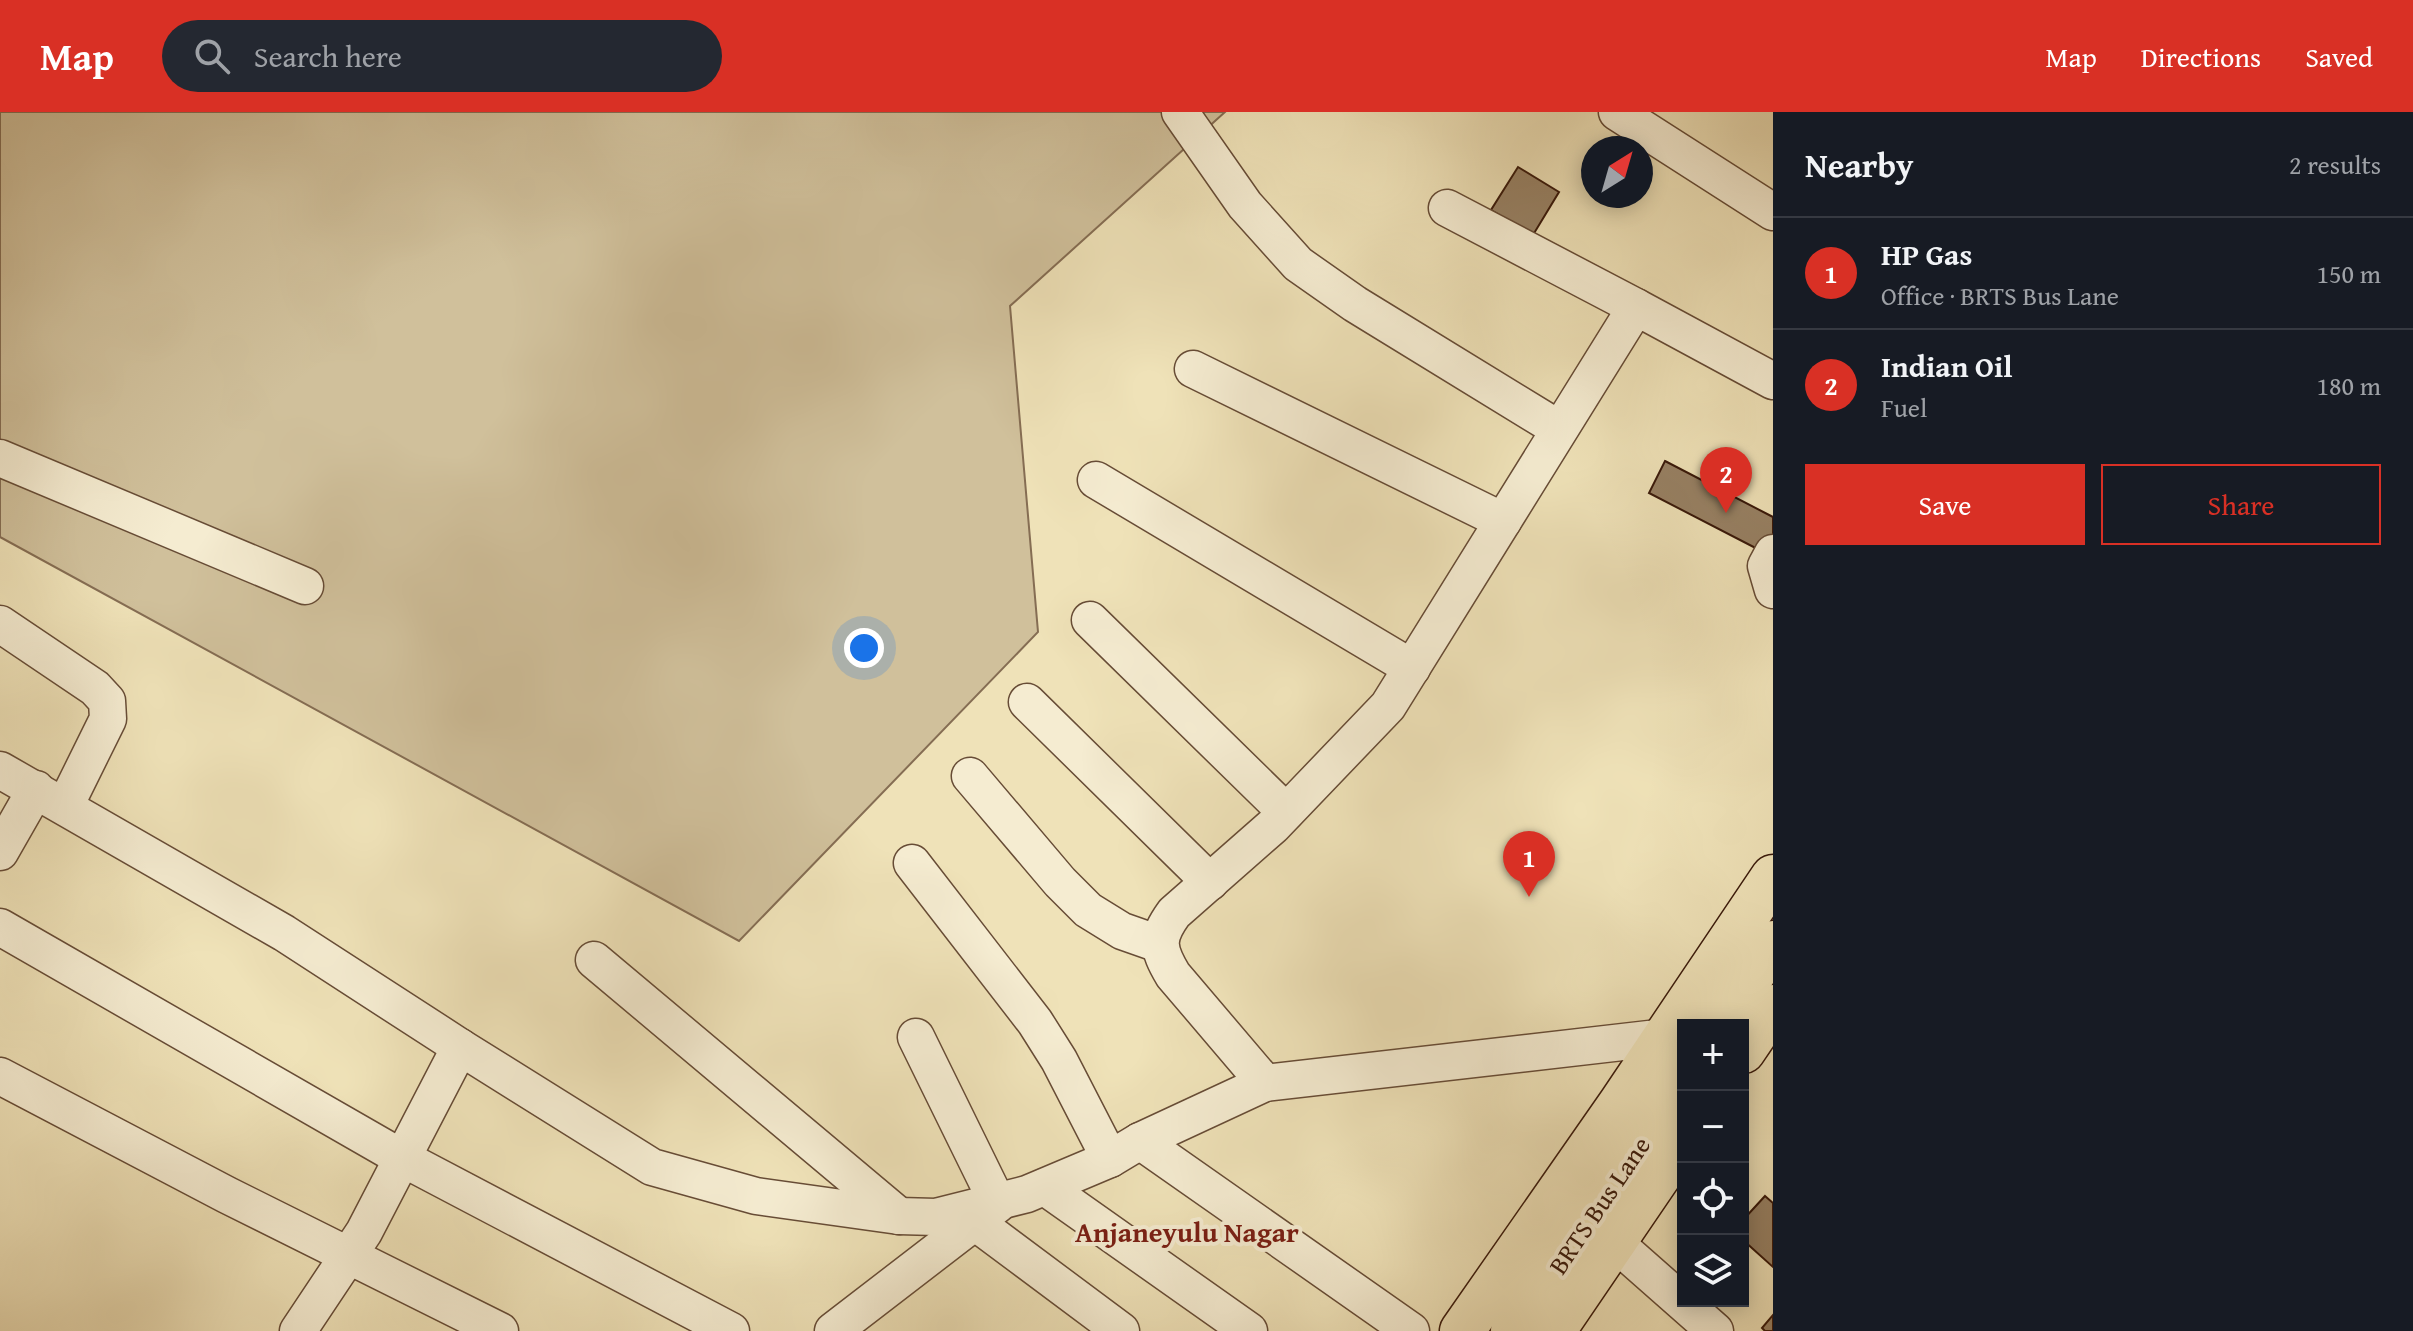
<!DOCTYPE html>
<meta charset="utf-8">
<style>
body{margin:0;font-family:"Gentium Book Plus",serif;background:#242831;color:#f1f3f6}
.controls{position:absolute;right:24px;bottom:24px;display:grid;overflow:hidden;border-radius:0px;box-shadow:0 4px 20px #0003}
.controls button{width:72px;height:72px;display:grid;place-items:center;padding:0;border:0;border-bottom:2px solid #363941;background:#171b24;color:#f1f3f6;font:40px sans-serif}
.compass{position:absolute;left:1581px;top:24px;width:72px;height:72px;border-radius:50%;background:#171b24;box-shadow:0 4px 20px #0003;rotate:37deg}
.you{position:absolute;left:864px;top:536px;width:28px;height:28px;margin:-20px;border:6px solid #fff;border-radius:50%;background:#1a73e8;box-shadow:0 0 0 12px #1a73e833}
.badge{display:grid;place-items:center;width:52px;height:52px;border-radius:50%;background:#d93025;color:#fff;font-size:26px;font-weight:700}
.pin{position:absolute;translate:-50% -66px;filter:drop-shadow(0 2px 4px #0008)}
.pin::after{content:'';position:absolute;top:42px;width:28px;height:24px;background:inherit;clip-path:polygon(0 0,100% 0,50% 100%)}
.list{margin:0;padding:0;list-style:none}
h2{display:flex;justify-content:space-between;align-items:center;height:104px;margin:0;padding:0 32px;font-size:34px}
h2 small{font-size:26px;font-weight:400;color:#9ea1a6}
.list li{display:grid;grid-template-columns:52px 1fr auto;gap:24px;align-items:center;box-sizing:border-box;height:112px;padding:0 32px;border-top:2px solid #363941}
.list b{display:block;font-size:30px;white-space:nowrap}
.list p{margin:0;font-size:26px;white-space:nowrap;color:#9ea1a6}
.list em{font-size:26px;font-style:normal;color:#9ea1a6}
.actions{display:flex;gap:16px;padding:24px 32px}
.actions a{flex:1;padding:18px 0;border:2px solid #d93025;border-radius:0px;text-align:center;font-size:28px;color:#d93025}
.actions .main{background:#d93025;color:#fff}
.icon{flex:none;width:44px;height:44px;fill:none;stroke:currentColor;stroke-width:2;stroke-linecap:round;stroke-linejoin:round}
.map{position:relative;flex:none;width:1773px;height:1219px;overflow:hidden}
header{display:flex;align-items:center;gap:48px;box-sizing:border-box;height:112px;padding:0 40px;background:#d93025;color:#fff}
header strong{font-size:38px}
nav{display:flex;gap:44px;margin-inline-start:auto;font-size:28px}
.search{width:560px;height:72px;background:#242831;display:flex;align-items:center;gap:20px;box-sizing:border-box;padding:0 28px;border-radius:44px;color:#9ea1a6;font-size:30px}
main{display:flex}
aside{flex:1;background:#171b24}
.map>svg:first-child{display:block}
</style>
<header>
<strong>Map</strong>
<div class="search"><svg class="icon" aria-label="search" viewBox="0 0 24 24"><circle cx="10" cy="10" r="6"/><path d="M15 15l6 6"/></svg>Search here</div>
<nav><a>Map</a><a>Directions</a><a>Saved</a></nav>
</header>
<main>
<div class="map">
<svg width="1773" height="1219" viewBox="0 0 1773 1219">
<rect width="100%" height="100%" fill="#efe2b8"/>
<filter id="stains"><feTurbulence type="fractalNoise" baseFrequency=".0025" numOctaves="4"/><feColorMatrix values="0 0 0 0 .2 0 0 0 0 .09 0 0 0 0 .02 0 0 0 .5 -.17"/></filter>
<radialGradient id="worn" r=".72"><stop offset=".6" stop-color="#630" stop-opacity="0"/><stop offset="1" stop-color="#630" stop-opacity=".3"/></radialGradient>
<path fill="#d0c09b" stroke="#856d53" stroke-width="2" d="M0 0H1225L1010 194 1038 520 739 829 0 425Z"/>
<g fill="#988265" stroke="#3a1a0b" stroke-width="2">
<path d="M1518 55 1559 80 1533 123 1491 98Z"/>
<path d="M1665 349 1773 405V445L1649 381Z"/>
<path d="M1765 1084 1773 1091V1155L1743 1128V1108Z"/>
<path d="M1773 1203V1219H1765L1762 1216Z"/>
</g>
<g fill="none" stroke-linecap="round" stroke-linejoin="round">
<defs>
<g id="minor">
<path d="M1180 0 1245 93 1298 152 1355 192 1559 317"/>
<path d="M1617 0 1773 100"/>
<path d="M1447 96 1636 195"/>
<path d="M1193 257 1503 409"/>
<path d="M0 346 305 474"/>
<path d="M1096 368 1412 556"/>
<path d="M1773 441 1766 454 1773 478"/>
<path d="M1090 508 1286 700"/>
<path d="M0 512 95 576 107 589 108 607 65 694"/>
<path d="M1027 590 1210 770"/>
<path d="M0 658 284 821 460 935 652 1055 756 1084 899 1104 936 1105 1027 1082 1110 1047 1140 1029 1265 971 1666 925"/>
<path d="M970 664 1060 770 1088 798 1122 819 1159 832"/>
<path d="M0 740 36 677"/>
<path d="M912 751 1035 910 1059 948 1110 1047"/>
<path d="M0 815 402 1046 731 1219"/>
<path d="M594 848 899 1104"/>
<path d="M0 964 227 1083 500 1219"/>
<path d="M1265 971 1173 863C1157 836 1156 826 1174 801L1273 714 1388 594 1636 195 1773 269"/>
<path d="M1140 1029 1411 1219"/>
<path d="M1045 1075 1249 1219"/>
<path d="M975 1110 1121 1219"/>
<path d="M1614 1130 1715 1219"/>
<path d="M298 1219 364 1120 460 935"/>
<path d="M833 1219 998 1092 916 925"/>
</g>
<g id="major">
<path d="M1719 913 1773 831"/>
<path d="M1743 939 1773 895"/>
<path d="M1462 1219 1621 991 1773 765"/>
<path d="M1513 1219 1683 967"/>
<path d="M1553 1219 1683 1028"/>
</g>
</defs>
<use href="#minor" stroke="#674c36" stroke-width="39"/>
<use href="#major" stroke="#3a1a0b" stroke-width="47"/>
<use href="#minor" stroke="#f5ecd1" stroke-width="36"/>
<use href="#major" stroke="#efe2b8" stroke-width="44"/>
</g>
<g text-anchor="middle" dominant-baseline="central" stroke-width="8" stroke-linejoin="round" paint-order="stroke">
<g font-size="26" fill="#3a1a0b" stroke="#f5ecd1">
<text transform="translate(1599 1093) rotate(-56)">BRTS Bus Lane</text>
</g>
<g font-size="28" font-weight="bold" fill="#7a1f14" stroke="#f5ecd1">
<text x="1187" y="1119">Anjaneyulu Nagar</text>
</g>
</g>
<rect width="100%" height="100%" filter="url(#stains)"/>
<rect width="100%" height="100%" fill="url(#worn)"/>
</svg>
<div class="controls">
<button>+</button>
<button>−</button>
<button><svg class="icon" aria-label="locate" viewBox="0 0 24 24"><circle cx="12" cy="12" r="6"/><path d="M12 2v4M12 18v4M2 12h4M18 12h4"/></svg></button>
<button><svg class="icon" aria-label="layers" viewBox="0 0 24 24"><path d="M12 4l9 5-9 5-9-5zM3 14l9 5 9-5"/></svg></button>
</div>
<svg class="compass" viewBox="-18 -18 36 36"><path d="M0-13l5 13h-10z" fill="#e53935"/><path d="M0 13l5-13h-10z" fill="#9ea1a6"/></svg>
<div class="you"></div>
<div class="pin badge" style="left:1529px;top:785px">1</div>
<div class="pin badge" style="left:1726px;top:401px">2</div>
</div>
<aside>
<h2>Nearby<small>2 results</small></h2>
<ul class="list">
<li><span class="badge">1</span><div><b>HP Gas</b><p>Office · BRTS Bus Lane</p></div><em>150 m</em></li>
<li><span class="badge">2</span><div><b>Indian Oil</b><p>Fuel</p></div><em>180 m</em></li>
</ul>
<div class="actions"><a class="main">Save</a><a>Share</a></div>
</aside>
</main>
